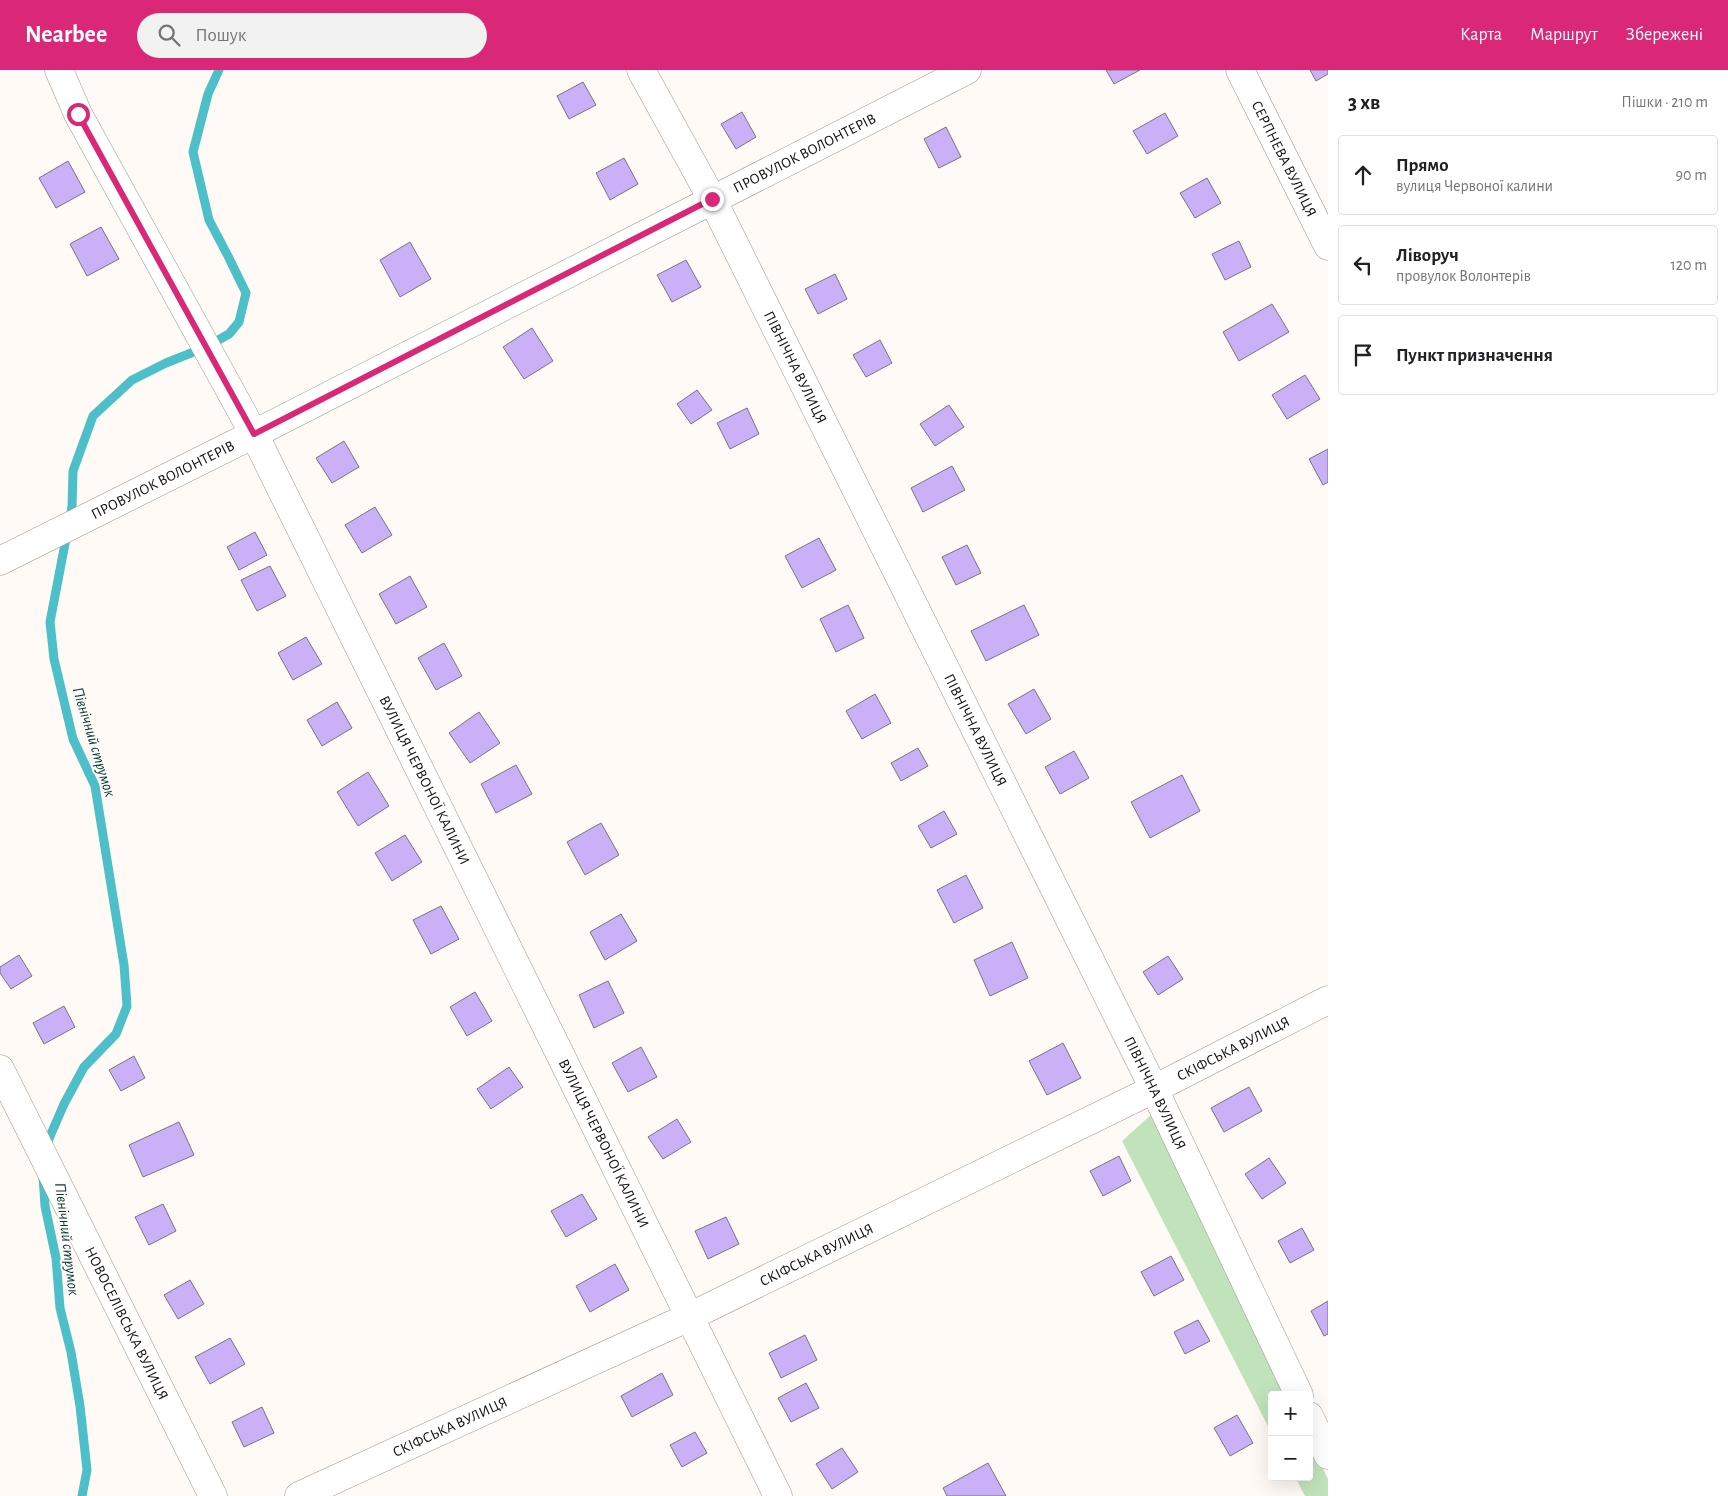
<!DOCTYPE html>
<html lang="uk">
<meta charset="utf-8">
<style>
body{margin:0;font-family:"Alegreya Sans",sans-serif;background:#f2f2f2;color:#202124}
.controls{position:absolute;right:15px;bottom:15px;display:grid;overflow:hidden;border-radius:5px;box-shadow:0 5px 20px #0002}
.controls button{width:45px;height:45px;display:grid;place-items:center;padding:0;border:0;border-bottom:1px solid #e0e0e0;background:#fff;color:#202124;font:25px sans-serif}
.stop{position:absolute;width:15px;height:15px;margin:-11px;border:4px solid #db2777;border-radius:50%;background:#fff}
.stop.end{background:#db2777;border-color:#fff;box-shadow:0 1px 5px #0008}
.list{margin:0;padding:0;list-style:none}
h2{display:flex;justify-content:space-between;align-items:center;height:65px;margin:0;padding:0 20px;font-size:21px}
h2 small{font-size:16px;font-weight:400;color:#757577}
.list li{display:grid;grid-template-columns:32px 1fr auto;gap:15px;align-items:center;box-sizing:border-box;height:80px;margin:0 10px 10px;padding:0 10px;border:1px solid #e0e0e0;border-radius:5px}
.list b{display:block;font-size:19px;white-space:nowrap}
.list p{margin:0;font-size:16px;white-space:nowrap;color:#757577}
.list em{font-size:16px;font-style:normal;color:#757577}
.icon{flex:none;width:28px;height:28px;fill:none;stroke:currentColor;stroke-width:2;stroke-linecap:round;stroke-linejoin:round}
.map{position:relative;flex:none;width:1328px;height:1426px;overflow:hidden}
header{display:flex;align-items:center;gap:30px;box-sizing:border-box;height:70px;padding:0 25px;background:#db2777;color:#fff}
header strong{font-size:24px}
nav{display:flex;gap:28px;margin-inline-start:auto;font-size:18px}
.search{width:350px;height:45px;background:#f2f2f2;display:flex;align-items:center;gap:12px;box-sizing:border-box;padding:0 18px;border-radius:28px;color:#757577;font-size:19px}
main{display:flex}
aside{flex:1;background:#fff}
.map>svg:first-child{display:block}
</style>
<header>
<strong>Nearbee</strong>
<div class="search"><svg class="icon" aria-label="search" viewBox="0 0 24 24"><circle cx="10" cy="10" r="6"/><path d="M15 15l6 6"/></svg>Пошук</div>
<nav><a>Карта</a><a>Маршрут</a><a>Збережені</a></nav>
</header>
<main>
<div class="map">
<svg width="1328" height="1426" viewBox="0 0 1328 1426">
<rect width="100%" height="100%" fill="#fffaf5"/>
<g fill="#c1e3bc">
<path d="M1154 1042 1288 1325H1272V1364L1122 1071Z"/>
<path d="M1309 1369 1328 1409V1426H1305L1295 1407H1309Z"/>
</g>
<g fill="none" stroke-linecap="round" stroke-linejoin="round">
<g stroke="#4dbfc8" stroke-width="9">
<path d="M45 1078 64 1034 84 997 116 964 127 936 124 895 95 716 73 669 54 589 50 552 72 437 73 401 93 346 132 310 166 293 206 277 229 264 239 252 246 223 228 186 209 150 193 82 208 24 219 0"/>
<path d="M43 1106 45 1136 56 1188 60 1238 71 1282 80 1336 87 1400 82 1426"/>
</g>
</g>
<g fill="#c9b0f7" stroke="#78757e">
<path d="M1106 0H1140L1114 14Z"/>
<path d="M1310 0H1328V4L1316 11Z"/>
<path d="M583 12 596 35 569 49 557 26Z"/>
<path d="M742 42 756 67 736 79 721 54Z"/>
<path d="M1165 43 1178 66 1147 84 1133 61Z"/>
<path d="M946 57 961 87 939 98 924 69Z"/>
<path d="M624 88 638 114 610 130 596 103Z"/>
<path d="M68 91 85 122 56 138 39 108Z"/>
<path d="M1207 108 1221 133 1195 148 1180 123Z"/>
<path d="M101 157 119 189 87 206 70 174Z"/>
<path d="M1239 171 1251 197 1225 210 1212 184Z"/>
<path d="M410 172 431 209 400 227 380 190Z"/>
<path d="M686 190 701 217 672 232 657 205Z"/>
<path d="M835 204 847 229 818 244 805 219Z"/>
<path d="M1272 234 1289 262 1239 291 1223 262Z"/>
<path d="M532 258 553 291 524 309 503 277Z"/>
<path d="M880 270 892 293 866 307 853 285Z"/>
<path d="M1305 305 1320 329 1287 349 1272 325Z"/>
<path d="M697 320 712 340 691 354 677 334Z"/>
<path d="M949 335 964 357 935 376 920 354Z"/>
<path d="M747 338 759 364 730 379 717 353Z"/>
<path d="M344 371 359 397 332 413 316 388Z"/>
<path d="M1328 379V412L1323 415 1309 389Z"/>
<path d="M952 396 965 420 923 442 911 418Z"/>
<path d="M375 437 392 465 362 483 345 455Z"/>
<path d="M255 462 267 485 239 500 227 477Z"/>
<path d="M819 468 836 500 802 518 785 486Z"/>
<path d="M967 475 981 503 956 515 942 487Z"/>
<path d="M270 496 286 526 257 541 241 510Z"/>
<path d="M410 506 427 537 396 554 379 524Z"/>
<path d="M848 535 864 568 836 582 820 549Z"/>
<path d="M1024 535 1039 565 986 591 971 561Z"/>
<path d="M306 567 322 594 293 610 278 583Z"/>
<path d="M444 573 462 606 436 620 418 588Z"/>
<path d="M1034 619 1051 649 1026 664 1008 634Z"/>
<path d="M875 624 891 653 862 669 846 641Z"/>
<path d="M337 632 352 658 322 676 307 650Z"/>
<path d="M479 642 500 673 470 693 449 663Z"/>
<path d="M918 678 928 696 901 711 891 693Z"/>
<path d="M1074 681 1089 708 1060 724 1045 697Z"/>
<path d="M516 695 532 724 496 743 481 714Z"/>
<path d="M368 702 389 736 358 756 337 722Z"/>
<path d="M1182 705 1200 741 1150 768 1131 732Z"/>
<path d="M944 741 957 764 931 778 918 756Z"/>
<path d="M601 753 619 785 585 805 567 772Z"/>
<path d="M405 765 422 792 392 811 375 783Z"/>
<path d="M966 805 983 838 954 853 937 820Z"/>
<path d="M441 836 459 869 431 884 413 850Z"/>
<path d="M621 844 637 871 605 890 590 862Z"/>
<path d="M1012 872 1028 908 990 926 974 890Z"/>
<path d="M19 885 32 906 11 919 0 903V897Z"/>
<path d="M1168 886 1183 909 1158 925 1143 902Z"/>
<path d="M608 911 624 943 594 958 579 925Z"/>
<path d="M475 922 492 951 467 966 450 937Z"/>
<path d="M64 936 75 957 44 974 33 953Z"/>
<path d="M1063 973 1081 1008 1047 1025 1029 991Z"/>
<path d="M641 977 657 1007 628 1022 612 993Z"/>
<path d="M134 986 145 1008 121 1021 109 1000Z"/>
<path d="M509 997 523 1017 491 1039 477 1019Z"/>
<path d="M1249 1017 1262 1041 1224 1062 1211 1038Z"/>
<path d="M677 1049 691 1072 663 1089 648 1067Z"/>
<path d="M179 1052 194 1085 143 1107 129 1075Z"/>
<path d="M1119 1086 1131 1111 1103 1126 1090 1101Z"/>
<path d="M1269 1088 1286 1113 1262 1129 1245 1104Z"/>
<path d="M582 1124 597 1149 566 1167 551 1141Z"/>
<path d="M163 1134 176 1161 149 1175 135 1147Z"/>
<path d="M726 1147 739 1174 708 1189 695 1161Z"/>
<path d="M1302 1158 1314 1180 1290 1193 1278 1171Z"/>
<path d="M1171 1186 1184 1210 1154 1226 1141 1202Z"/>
<path d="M615 1194 629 1220 590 1242 576 1216Z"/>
<path d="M190 1210 204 1234 178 1249 164 1225Z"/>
<path d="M1328 1231V1264L1324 1266 1311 1241Z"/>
<path d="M1198 1250 1210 1271 1185 1284 1174 1262Z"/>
<path d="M805 1265 817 1290 781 1308 769 1283Z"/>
<path d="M230 1268 245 1294 210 1314 195 1287Z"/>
<path d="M662 1303 673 1325 632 1347 621 1326Z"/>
<path d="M806 1313 819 1338 791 1352 778 1328Z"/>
<path d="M262 1337 274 1363 244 1377 232 1352Z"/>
<path d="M1237 1345 1253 1373 1230 1386 1214 1358Z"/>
<path d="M695 1362 707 1383 682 1397 670 1375Z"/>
<path d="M842 1378 858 1402 832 1419 816 1394Z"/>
<path d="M988 1393 1006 1426H947L943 1418Z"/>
</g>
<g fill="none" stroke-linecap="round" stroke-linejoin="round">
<defs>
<g id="minor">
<path id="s1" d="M59 0 78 44 254 364 778 1426"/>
<path id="s2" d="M641 0 712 129 1154 1019 1299 1325"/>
<path id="s3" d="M1240 0 1328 176"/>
<path id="s4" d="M0 491 254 364 967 0"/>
<path id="s5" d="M0 999 213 1426"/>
<path d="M1309 1346 1328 1385"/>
<path id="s6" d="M299 1426 689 1247 1154 1019 1328 930"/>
</g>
</defs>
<use href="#minor" stroke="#9e9790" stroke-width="29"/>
<use href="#minor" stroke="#fff" stroke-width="28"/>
</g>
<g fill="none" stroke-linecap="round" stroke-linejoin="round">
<path stroke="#db2777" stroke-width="6" d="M78 44 254 364 712 129"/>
</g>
<g text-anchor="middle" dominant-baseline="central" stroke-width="4" stroke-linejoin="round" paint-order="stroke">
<g font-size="15" fill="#100e0b" stroke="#fffaf5">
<text stroke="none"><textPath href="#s4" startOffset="902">ПРОВУЛОК ВОЛОНТЕРІВ</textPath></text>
<text stroke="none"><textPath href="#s3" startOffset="99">СЕРПНЕВА ВУЛИЦЯ</textPath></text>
<text stroke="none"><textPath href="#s2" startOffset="335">ПІВНІЧНА ВУЛИЦЯ</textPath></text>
<text stroke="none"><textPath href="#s4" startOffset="182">ПРОВУЛОК ВОЛОНТЕРІВ</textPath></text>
<text stroke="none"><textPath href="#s2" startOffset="740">ПІВНІЧНА ВУЛИЦЯ</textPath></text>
<text stroke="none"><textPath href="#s1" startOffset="799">ВУЛИЦЯ ЧЕРВОНОЇ КАЛИНИ</textPath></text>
<text stroke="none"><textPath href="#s6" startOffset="1036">СКІФСЬКА ВУЛИЦЯ</textPath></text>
<text stroke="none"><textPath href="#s2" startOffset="1145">ПІВНІЧНА ВУЛИЦЯ</textPath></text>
<text stroke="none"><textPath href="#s1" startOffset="1204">ВУЛИЦЯ ЧЕРВОНОЇ КАЛИНИ</textPath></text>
<text stroke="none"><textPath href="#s6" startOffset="571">СКІФСЬКА ВУЛИЦЯ</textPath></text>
<text stroke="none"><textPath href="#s5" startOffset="284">НОВОСЕЛІВСЬКА ВУЛИЦЯ</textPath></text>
<text stroke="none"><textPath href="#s6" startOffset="166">СКІФСЬКА ВУЛИЦЯ</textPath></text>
</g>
<g font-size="16" font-style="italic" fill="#00373c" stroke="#fffaf5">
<text transform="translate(94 672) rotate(73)">Північний струмок</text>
<text transform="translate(67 1169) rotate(83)">Північний струмок</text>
</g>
</g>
</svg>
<div class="controls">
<button>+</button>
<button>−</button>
</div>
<div class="stop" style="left:78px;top:44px"></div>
<div class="stop end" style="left:712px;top:129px"></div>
</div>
<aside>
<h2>3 хв<small>Пішки · 210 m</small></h2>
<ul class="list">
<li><svg class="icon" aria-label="ahead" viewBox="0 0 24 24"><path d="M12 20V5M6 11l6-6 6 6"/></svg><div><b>Прямо</b><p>вулиця Червоної калини</p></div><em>90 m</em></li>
<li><svg class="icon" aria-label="left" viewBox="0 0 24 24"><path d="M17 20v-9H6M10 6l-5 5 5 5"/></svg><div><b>Ліворуч</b><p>провулок Волонтерів</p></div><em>120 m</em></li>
<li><svg class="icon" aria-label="arrive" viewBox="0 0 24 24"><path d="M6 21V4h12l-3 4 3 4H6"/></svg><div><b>Пункт призначення</b></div></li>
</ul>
</aside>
</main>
